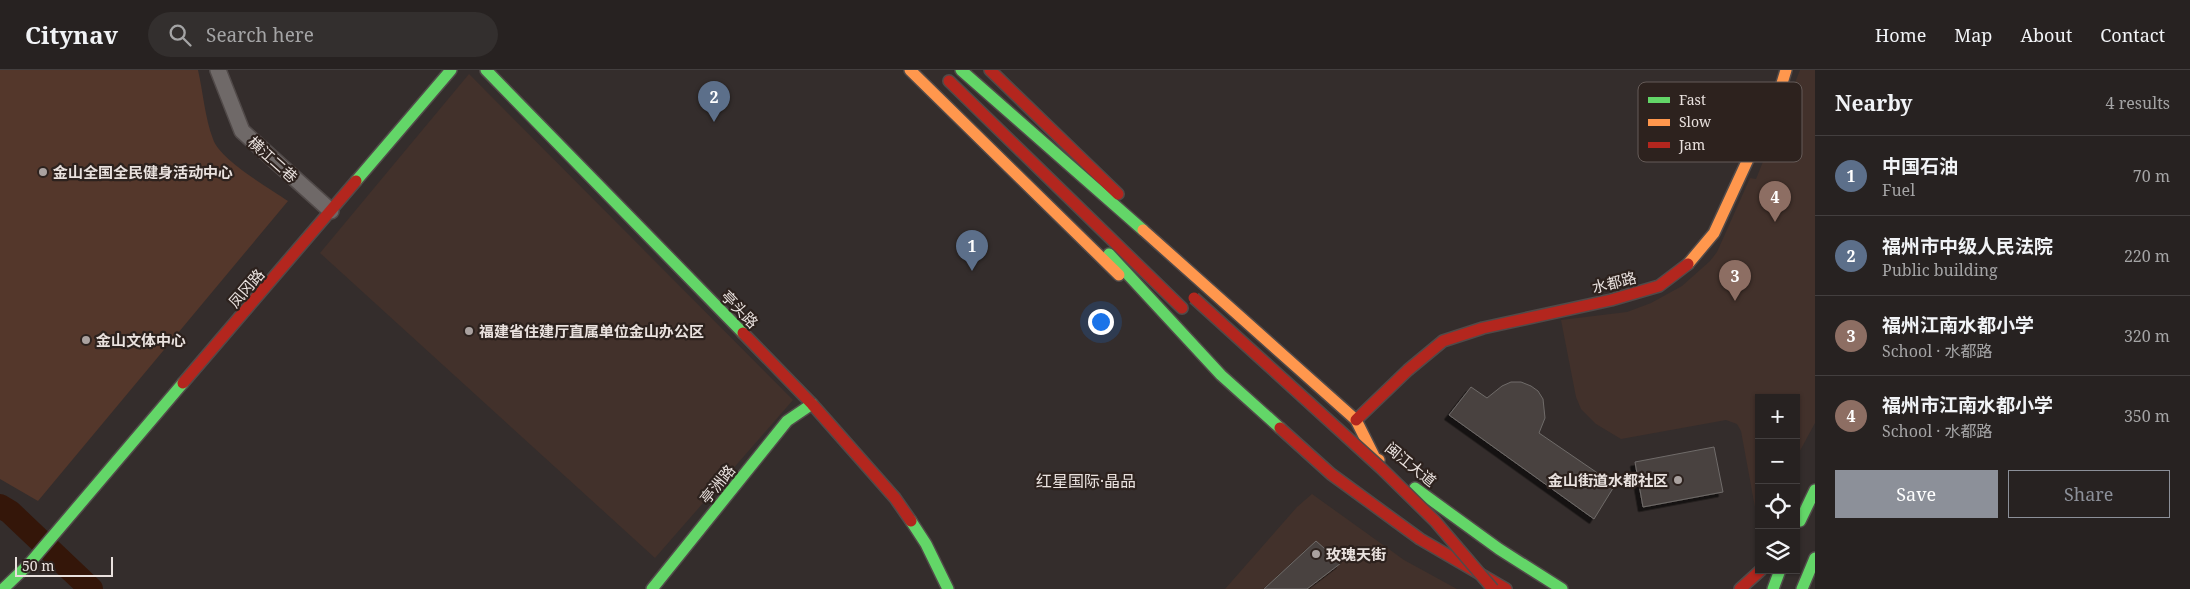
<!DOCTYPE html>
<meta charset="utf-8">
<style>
body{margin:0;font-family:"Noto Serif","Noto Sans SC",serif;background:#332f2e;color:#f1f3f6}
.controls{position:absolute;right:15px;bottom:15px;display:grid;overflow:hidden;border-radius:0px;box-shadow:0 1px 4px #0004}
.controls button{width:45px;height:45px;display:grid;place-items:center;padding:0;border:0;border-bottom:1px solid #433f3f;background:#272221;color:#f1f3f6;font:25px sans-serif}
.scale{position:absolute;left:15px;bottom:12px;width:98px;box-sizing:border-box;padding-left:5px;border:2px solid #e9e1de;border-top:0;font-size:14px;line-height:18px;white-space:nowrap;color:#e9e1de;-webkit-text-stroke:4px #2d221e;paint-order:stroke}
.you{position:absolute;left:1100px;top:251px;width:18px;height:18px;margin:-12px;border:4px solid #fff;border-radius:50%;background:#1a73e8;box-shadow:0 0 0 8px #1a73e833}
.badge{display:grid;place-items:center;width:32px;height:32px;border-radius:50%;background:#8c9099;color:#fff;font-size:16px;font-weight:700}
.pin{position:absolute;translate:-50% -41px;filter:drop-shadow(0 1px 2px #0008)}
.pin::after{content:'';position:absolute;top:26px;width:18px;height:15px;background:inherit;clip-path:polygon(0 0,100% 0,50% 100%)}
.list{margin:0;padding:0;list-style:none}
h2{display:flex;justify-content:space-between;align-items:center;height:65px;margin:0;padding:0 20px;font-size:21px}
h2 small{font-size:16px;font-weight:400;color:#a4a4a5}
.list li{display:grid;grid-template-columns:32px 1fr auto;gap:15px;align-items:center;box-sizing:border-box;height:80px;padding:0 20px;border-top:1px solid #433f3f}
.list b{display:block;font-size:19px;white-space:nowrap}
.list p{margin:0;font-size:16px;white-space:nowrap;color:#a4a4a5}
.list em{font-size:16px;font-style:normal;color:#a4a4a5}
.actions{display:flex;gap:10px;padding:15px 20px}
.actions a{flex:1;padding:11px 0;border:1px solid #8c9099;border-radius:0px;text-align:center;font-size:18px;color:#8c9099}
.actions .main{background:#8c9099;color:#fff}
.icon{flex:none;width:28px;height:28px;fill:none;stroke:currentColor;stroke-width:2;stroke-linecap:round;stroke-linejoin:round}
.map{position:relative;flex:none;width:1815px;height:519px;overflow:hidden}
header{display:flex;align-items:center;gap:30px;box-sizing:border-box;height:70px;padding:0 25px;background:#272221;border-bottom:1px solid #433f3f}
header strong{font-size:24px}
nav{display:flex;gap:28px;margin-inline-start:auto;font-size:18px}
.search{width:350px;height:45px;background:#332f2e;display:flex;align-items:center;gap:12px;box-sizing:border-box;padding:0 18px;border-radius:28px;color:#a4a4a5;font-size:19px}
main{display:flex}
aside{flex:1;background:#272221}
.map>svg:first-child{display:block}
</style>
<header>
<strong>Citynav</strong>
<div class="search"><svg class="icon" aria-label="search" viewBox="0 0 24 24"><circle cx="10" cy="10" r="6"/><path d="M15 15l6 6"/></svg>Search here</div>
<nav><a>Home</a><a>Map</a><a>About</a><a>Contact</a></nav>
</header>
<main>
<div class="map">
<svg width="1815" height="519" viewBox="0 0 1815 519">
<defs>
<filter id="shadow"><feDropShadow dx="-4.5" dy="4.5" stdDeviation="0" flood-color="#0009"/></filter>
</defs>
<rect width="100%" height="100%" fill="#342d2c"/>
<g fill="#42312b">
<path d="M1800 0H1815V353L1796 388V328H1759V459L1741 361 1737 354 1726 350 1621 369 1596 354 1581 339 1576 327 1561 250 1627 242 1651 233 1682 216 1710 191 1717 182 1750 108 1756 109Z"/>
<path d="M469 4 793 330 655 488 320 183Z"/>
<path d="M1312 424 1404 490 1457 519H1225L1297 437Z"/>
</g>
<path fill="#54372b" d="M0 0H198C203 22 205 48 213 69 220 90 269 118 288 131L38 431 0 409Z"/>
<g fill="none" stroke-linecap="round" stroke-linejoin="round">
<path stroke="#341609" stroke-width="24" d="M0 436 10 442 91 519"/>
</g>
<g fill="#484341" stroke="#706b69" filter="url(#shadow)">
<path d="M1511 312H1521L1531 316 1538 321 1543 329 1545 348 1539 363 1615 415 1594 449 1449 345 1471 317 1487 328 1502 316Z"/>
<path d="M1714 377 1723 422 1643 437 1635 392Z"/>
<path d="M1316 471 1341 493 1307 519H1264Z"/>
</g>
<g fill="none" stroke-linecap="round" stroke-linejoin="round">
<defs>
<path id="street" d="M218 0 242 61 331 141"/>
<g id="fast">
<path d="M486 0 743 263"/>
<path d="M961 0 1143 160"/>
<path d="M356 111 451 0"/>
<path d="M1109 184 1221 305 1280 358"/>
<path d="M1415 418 1499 479 1562 519"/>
<path d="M911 451 926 474 948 519"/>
<path d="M1800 451 1815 420"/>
<path d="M3 519 29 494 183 313"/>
<path d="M652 519 787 351 812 334"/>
<path d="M1773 519 1780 500"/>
<path d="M1802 519 1815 488"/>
</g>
<g id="slow">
<path d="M910 0 1119 205"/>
<path d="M1143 160 1356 350 1375 388 1379 390"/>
<path d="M1688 194 1714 163 1780 20 1786 0"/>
</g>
<g id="jam">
<path d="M990 0 1118 124"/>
<path d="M949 11 1182 238"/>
<path d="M743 263 812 334 895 428 911 451"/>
<path d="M183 313 356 111"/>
<path d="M1356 350 1408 300 1443 271 1483 258 1611 230 1659 216 1688 194"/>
<path d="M1280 358 1331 404 1420 469 1506 519"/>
<path d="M1740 519 1761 500"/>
</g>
</defs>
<use href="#street" stroke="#514a49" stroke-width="18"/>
<use href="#fast" stroke="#514a49" stroke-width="14"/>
<use href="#slow" stroke="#514a49" stroke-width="14"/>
<use href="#jam" stroke="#514a49" stroke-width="14"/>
<use href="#street" stroke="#6f6968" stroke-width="15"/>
<use href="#fast" stroke="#63d668" stroke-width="11"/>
<use href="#slow" stroke="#ff974d" stroke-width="11"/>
<use href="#jam" stroke="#b3261e" stroke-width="11"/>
<defs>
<path id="jam-bridge" d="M1194 228 1381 398 1435 451 1493 519"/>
</defs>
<use href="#jam-bridge" stroke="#514a49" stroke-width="14" stroke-linecap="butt"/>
<use href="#jam-bridge" stroke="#b3261e" stroke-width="11"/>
</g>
<g fill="#aaa2a0" stroke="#2d221e" stroke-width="2">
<circle cx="43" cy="102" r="5"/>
<circle cx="469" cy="261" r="5"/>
<circle cx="86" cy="270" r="5"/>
<circle cx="1678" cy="410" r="5"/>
<circle cx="1316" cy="484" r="5"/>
</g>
<g text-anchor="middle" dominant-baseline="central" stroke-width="4.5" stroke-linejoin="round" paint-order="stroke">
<g font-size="15" fill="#e9e1de" stroke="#2d221e">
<text transform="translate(273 89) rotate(42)">横江二巷</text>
<text transform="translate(1614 212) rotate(-14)">水都路</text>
<text transform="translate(246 218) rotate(-49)">凤冈路</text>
<text transform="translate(740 239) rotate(46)">亭头路</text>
<text transform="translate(1411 394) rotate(39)">闽江大道</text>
<text transform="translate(717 414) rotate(-51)">亭洲路</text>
</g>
<g font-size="15" font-weight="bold" fill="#e9e1de" stroke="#2d221e" text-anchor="start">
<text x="53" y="102">金山全国全民健身活动中心</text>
<text x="479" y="261">福建省住建厅直属单位金山办公区</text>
<text x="96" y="270">金山文体中心</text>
<text x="1668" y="410" text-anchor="end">金山街道水都社区</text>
<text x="1326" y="484">玫瑰天街</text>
</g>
<g font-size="16" fill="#e9e1de" stroke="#2d221e">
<text x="1086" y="411">红星国际·晶品</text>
</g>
</g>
<rect x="1638" y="12" width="164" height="80" rx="8" fill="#2d221e" stroke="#655b58" stroke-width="1"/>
<rect x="1648" y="27" width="22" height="6" fill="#63d668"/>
<rect x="1648" y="49" width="22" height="7" fill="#ff974d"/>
<rect x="1648" y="72" width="22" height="6" fill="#b3261e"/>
<g font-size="14" fill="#e9e1de">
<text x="1679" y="35">Fast</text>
<text x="1679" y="57">Slow</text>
<text x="1679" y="80">Jam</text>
</g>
</svg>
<div class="controls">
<button>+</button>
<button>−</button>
<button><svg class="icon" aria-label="locate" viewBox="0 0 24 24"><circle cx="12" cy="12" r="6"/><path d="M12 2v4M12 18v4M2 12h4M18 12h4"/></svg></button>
<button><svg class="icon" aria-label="layers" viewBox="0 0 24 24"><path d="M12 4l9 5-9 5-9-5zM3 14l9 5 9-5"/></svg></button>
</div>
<div class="scale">50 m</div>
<div class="you"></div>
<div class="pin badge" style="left:972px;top:201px;background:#5c6f8a">1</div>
<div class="pin badge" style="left:714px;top:52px;background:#5c6f8a">2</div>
<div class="pin badge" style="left:1735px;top:231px;background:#8d6e63">3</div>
<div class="pin badge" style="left:1775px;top:152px;background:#8d6e63">4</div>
</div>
<aside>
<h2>Nearby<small>4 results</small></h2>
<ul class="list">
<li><span class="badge" style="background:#5c6f8a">1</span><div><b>中国石油</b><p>Fuel</p></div><em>70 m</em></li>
<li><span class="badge" style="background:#5c6f8a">2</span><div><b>福州市中级人民法院</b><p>Public building</p></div><em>220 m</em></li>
<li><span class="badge" style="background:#8d6e63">3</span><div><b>福州江南水都小学</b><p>School · 水都路</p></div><em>320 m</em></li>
<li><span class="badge" style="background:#8d6e63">4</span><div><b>福州市江南水都小学</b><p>School · 水都路</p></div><em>350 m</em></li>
</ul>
<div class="actions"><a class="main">Save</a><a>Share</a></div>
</aside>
</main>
